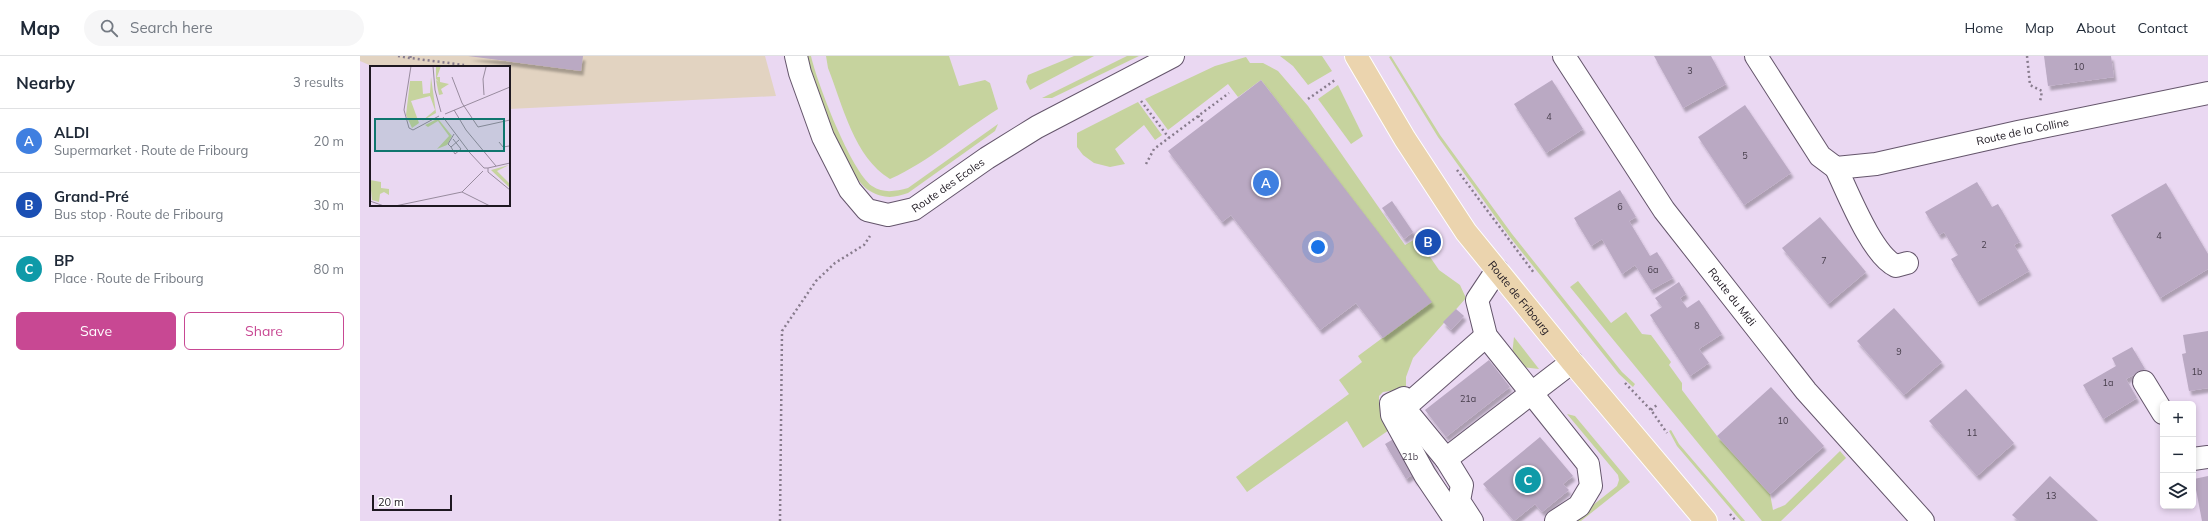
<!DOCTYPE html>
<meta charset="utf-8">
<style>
body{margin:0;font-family:Mulish,sans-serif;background:#f6f6f7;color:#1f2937}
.controls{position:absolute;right:12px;bottom:12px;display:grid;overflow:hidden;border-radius:6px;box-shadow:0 2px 6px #0003}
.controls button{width:36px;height:36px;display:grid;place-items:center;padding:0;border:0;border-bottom:1px solid #e0e1e3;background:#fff;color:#1f2937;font:20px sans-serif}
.scale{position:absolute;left:12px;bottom:10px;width:80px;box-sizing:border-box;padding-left:4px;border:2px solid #1e1821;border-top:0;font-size:11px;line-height:14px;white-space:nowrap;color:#1e1821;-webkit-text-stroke:3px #fff;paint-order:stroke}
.you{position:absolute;left:958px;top:191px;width:14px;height:14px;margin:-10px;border:3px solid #fff;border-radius:50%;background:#1a73e8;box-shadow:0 0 0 6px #1a73e833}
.badge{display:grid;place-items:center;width:26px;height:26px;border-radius:50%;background:#c84893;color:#fff;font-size:13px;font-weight:700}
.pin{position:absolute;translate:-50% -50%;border:2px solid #fff;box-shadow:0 1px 4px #0006}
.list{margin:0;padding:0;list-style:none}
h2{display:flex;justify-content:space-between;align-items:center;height:52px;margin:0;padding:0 16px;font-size:17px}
h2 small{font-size:13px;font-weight:400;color:#747a83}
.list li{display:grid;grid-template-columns:26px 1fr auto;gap:12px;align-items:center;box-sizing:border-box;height:64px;padding:0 16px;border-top:1px solid #e0e1e3}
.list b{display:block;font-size:15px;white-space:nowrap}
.list p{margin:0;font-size:13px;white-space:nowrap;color:#747a83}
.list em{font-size:13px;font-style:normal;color:#747a83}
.actions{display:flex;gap:8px;padding:12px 16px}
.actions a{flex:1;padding:9px 0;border:1px solid #c84893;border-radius:6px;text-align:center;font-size:14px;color:#c84893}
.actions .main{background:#c84893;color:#fff}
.icon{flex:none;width:22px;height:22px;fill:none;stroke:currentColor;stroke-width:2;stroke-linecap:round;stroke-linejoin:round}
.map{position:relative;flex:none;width:1848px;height:465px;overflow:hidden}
header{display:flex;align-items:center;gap:24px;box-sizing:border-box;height:56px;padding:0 20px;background:#fff;border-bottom:1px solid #e0e1e3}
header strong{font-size:19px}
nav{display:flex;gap:22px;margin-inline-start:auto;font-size:14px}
.search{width:280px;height:36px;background:#f6f6f7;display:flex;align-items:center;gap:10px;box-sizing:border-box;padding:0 14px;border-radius:22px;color:#747a83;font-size:15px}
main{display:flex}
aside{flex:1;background:#fff}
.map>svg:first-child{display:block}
</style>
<header>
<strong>Map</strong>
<div class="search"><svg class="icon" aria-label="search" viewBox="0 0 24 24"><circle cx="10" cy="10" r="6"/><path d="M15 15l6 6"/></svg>Search here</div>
<nav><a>Home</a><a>Map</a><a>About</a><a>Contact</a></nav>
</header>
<main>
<aside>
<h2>Nearby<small>3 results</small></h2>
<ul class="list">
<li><span class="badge" style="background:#3f7fe0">A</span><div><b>ALDI</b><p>Supermarket · Route de Fribourg</p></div><em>20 m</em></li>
<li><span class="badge" style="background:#1a4fb4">B</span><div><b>Grand-Pré</b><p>Bus stop · Route de Fribourg</p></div><em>30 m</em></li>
<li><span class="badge" style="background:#0f9aa8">C</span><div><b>BP</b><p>Place · Route de Fribourg</p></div><em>80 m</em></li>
</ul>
<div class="actions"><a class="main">Save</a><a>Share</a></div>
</aside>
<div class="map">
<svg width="1848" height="465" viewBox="0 0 1848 465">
<defs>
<filter id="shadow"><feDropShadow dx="2.5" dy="4.5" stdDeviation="1" flood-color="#0004"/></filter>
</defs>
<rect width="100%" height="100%" fill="#ead8f2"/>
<path fill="#e2d3c1" d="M0 0H405L416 40 149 53V11H14L0 5Z"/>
<g fill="#c6d39e">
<path d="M446 0H451C457 27 491 115 512 130 524 138 536 135 548 132L638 68 635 75 548 137C534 142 524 143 510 135 485 121 452 29 446 0Z"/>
<path d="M466 0H589L599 30 625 24 630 27 638 53C602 75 569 106 530 123 494 101 483 50 468 12Z"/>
<path d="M714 0H734L670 34 666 26 668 19Z"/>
<path d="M767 0H779L692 42H682Z"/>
<path d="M920 0H962L972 15 948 29 933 10Z"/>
<path d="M1031 0 1080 79 1152 178 1262 316 1275 328 1273 331 1259 318 1149 180 1078 81 1029 1Z"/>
<path d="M886 1 890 7H903L918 15 948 50 1045 189 1057 182 1079 214 1100 229 1106 242 1053 302 1046 321V333L1023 336 1019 340V347L1032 372 1003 392 987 365 887 436 876 421 989 338 979 324 1002 306 998 300 1071 246 901 24 878 41 868 28 808 74 785 43 855 10Z"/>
<path d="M978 29 1003 80 991 88 958 43Z"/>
<path d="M778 46 802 79 795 84 784 69 755 93 765 108 750 111 734 107 723 99 717 91V77Z"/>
<path d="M1218 225 1251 267 1266 256 1282 278 1291 279 1311 306 1309 309 1322 327V334L1357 380 1410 438 1413 454 1425 449 1480 395 1486 402 1421 465H1402L1210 231Z"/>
<path d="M1154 281 1179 313 1161 311 1152 299Z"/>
<path d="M1207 358 1215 360 1270 426 1221 465H1213L1257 430 1259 424 1258 419Z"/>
<path d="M1311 374 1319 388 1385 465H1381L1317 390 1309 375Z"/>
</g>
<g fill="#baa9c3" filter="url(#shadow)">
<path d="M108 0H223L221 15Z"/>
<path d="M1294 0H1351L1366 28 1323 52Z"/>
<path d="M1684 0H1751L1754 21 1688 30Z"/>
<path d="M901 24 1072 246 1023 282 996 247 960 274 871 159 862 166 808 95Z"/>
<path d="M1192 24 1223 73 1186 97 1154 48Z"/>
<path d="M1385 49 1431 117 1384 149 1338 81Z"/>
<path d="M1617 126 1632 151 1638 148 1660 186 1654 189 1669 215 1617 246 1591 203 1598 199 1584 176 1579 179 1565 156Z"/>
<path d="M1806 127 1848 198V213L1800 242 1751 159Z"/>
<path d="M1260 134 1276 161 1269 165 1290 200 1297 196 1313 222 1291 234 1275 209 1262 218 1242 183 1231 190 1214 162Z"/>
<path d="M1032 145 1053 176 1044 183 1022 152Z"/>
<path d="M1460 161 1506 216 1468 248 1422 192Z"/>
<path d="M1319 226 1326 238 1320 242 1327 252 1339 244 1362 278 1339 293 1349 307 1330 320 1290 259 1302 251 1295 242Z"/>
<path d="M1534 252 1582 306 1544 339 1497 285Z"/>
<path d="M1096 253 1104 260 1091 274 1083 266Z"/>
<path d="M1848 275V332L1829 335 1822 298 1826 297 1823 279Z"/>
<path d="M1772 291 1785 313 1766 323 1777 342 1743 363 1723 329 1756 310 1752 302Z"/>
<path d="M1129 304 1150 331 1086 381 1065 354Z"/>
<path d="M1411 331 1464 390 1410 438 1357 380Z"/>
<path d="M1606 333 1654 387 1617 420 1569 365Z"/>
<path d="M1052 372 1076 413 1055 425 1052 419 1046 423 1025 388Z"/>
<path d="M1180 381 1213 420 1203 428 1209 434 1182 456 1175 448 1154 465 1123 428Z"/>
<path d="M1690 420 1738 465H1659L1652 459Z"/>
<path d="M1848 420V465H1842L1834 423Z"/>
</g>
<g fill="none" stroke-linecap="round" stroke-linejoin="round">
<defs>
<g id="minor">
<path id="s1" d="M436 0 440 17 463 81 490 134 507 154 528 159 554 153 627 102 677 71 813 0"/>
<path id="s2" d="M1204 0 1304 154 1446 335 1563 465"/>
<path id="s3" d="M1396 0 1460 100 1476 112 1516 108 1658 76 1848 37"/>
<path d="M1476 112C1488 137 1512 199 1536 210L1547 207"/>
<path d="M1137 214 1117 244 1126 280 1228 408 1231 430 1219 450 1196 465"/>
<path d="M1126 280 1044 352 1086 403 1212 306"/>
<path d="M1784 326 1803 357"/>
<path d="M1044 342 1031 348 1032 359 1065 419 1096 465"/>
<path d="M1086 403 1102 429 1099 445 1112 465"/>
<path d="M1833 403 1848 401"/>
</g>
<g id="major">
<path id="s4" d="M996 0 1045 83 1106 176 1212 306 1346 465"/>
</g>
</defs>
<use href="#minor" stroke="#64556b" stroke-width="24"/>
<use href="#major" stroke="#fff" stroke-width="24"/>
<g stroke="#887c8d" stroke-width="2.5" stroke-dasharray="2 3" stroke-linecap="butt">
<path d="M38 0 50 2"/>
<path d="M51 0 50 2 104 9"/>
<path d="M1667 0 1670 29 1682 35 1680 46"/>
<path d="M948 43 975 24"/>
<path d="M781 45 809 82"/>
<path d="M838 60 844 67"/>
<path d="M786 108 794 93 869 37"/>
<path d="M1097 114 1174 217"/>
<path d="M1265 327 1291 354 1307 377"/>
<path d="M1291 354 1298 348"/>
<path d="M1370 458 1376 465"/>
<path d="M420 465 422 275 456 225 475 207 504 189 510 180"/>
</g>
<use href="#minor" stroke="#fff" stroke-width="22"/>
<use href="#major" stroke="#ebd4ae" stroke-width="22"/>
</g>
<g text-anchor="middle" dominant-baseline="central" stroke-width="3" stroke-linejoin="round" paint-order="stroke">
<g font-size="9" fill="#453c4a">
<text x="1719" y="10">10</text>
<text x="1330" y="14">3</text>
<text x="1189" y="60">4</text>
<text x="1385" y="99">5</text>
<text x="1260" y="150">6</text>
<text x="1799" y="179">4</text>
<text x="1624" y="188">2</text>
<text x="1464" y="204">7</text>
<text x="1293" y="213">6a</text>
<text x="1337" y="269">8</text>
<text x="1539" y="295">9</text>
<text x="1837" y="315">1b</text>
<text x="1748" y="326">1a</text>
<text x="1108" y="342">21a</text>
<text x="1423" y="364">10</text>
<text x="1612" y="376">11</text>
<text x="1050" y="400">21b</text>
<text x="1691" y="439">13</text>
</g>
<g font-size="11" fill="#1e1821" stroke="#fff">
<text stroke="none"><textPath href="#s3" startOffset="329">Route de la Colline</textPath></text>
<text stroke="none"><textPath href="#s1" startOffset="261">Route des Ecoles</textPath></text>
<text stroke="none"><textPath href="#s4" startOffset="292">Route de Fribourg</textPath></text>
<text stroke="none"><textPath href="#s2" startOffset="294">Route du Midi</textPath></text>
</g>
</g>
<g transform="translate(10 10)">
<rect width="140" height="140" fill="#ead8f2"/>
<path d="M66 0H71L67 11H70V16L79 18 71 23 73 28 69 29 66 14 69 16 66 13ZM61 11 66 47 52 55 65 44 60 30 41 35 49 57 42 62 36 49 40 15H52L53 28 60 27ZM65 54H69L82 70 77 79 67 83 79 70 68 55 58 61 55 59ZM139 99 127 105 140 118V122L121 104ZM0 114 11 116V122L19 123V129L14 126 10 128 9 136 2 134Z" fill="#c6d39e"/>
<path fill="none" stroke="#988b9e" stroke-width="1" d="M41 0 34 44 39 62 43 64 69 50M63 0 65 24 71 46M82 11 92 37 108 61 140 54M114 29 113 13 116 1M84 44 96 64 126 100M75 48 140 21M73 51 100 87 114 102H118V106M84 68 78 78 81 81 89 74M129 76 133 81 139 80M81 81 85 88 91 83 83 73M118 102 140 97M118 106 140 124M92 126 120 140M0 135 14 140M25 140 92 126 113 105"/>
<path fill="#0f766e" fill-opacity="0.15" stroke="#0f766e" stroke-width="2" d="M5 53H134V85H5Z"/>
<rect width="140" height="140" fill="none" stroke="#1e1821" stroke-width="2"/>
</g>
</svg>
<div class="controls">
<button>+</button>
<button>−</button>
<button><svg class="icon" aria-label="layers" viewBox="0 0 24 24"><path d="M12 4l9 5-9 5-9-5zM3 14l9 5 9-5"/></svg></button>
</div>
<div class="scale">20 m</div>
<div class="you"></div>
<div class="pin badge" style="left:906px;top:127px;background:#3f7fe0">A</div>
<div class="pin badge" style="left:1068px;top:186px;background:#1a4fb4">B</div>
<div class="pin badge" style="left:1168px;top:424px;background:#0f9aa8">C</div>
</div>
</main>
